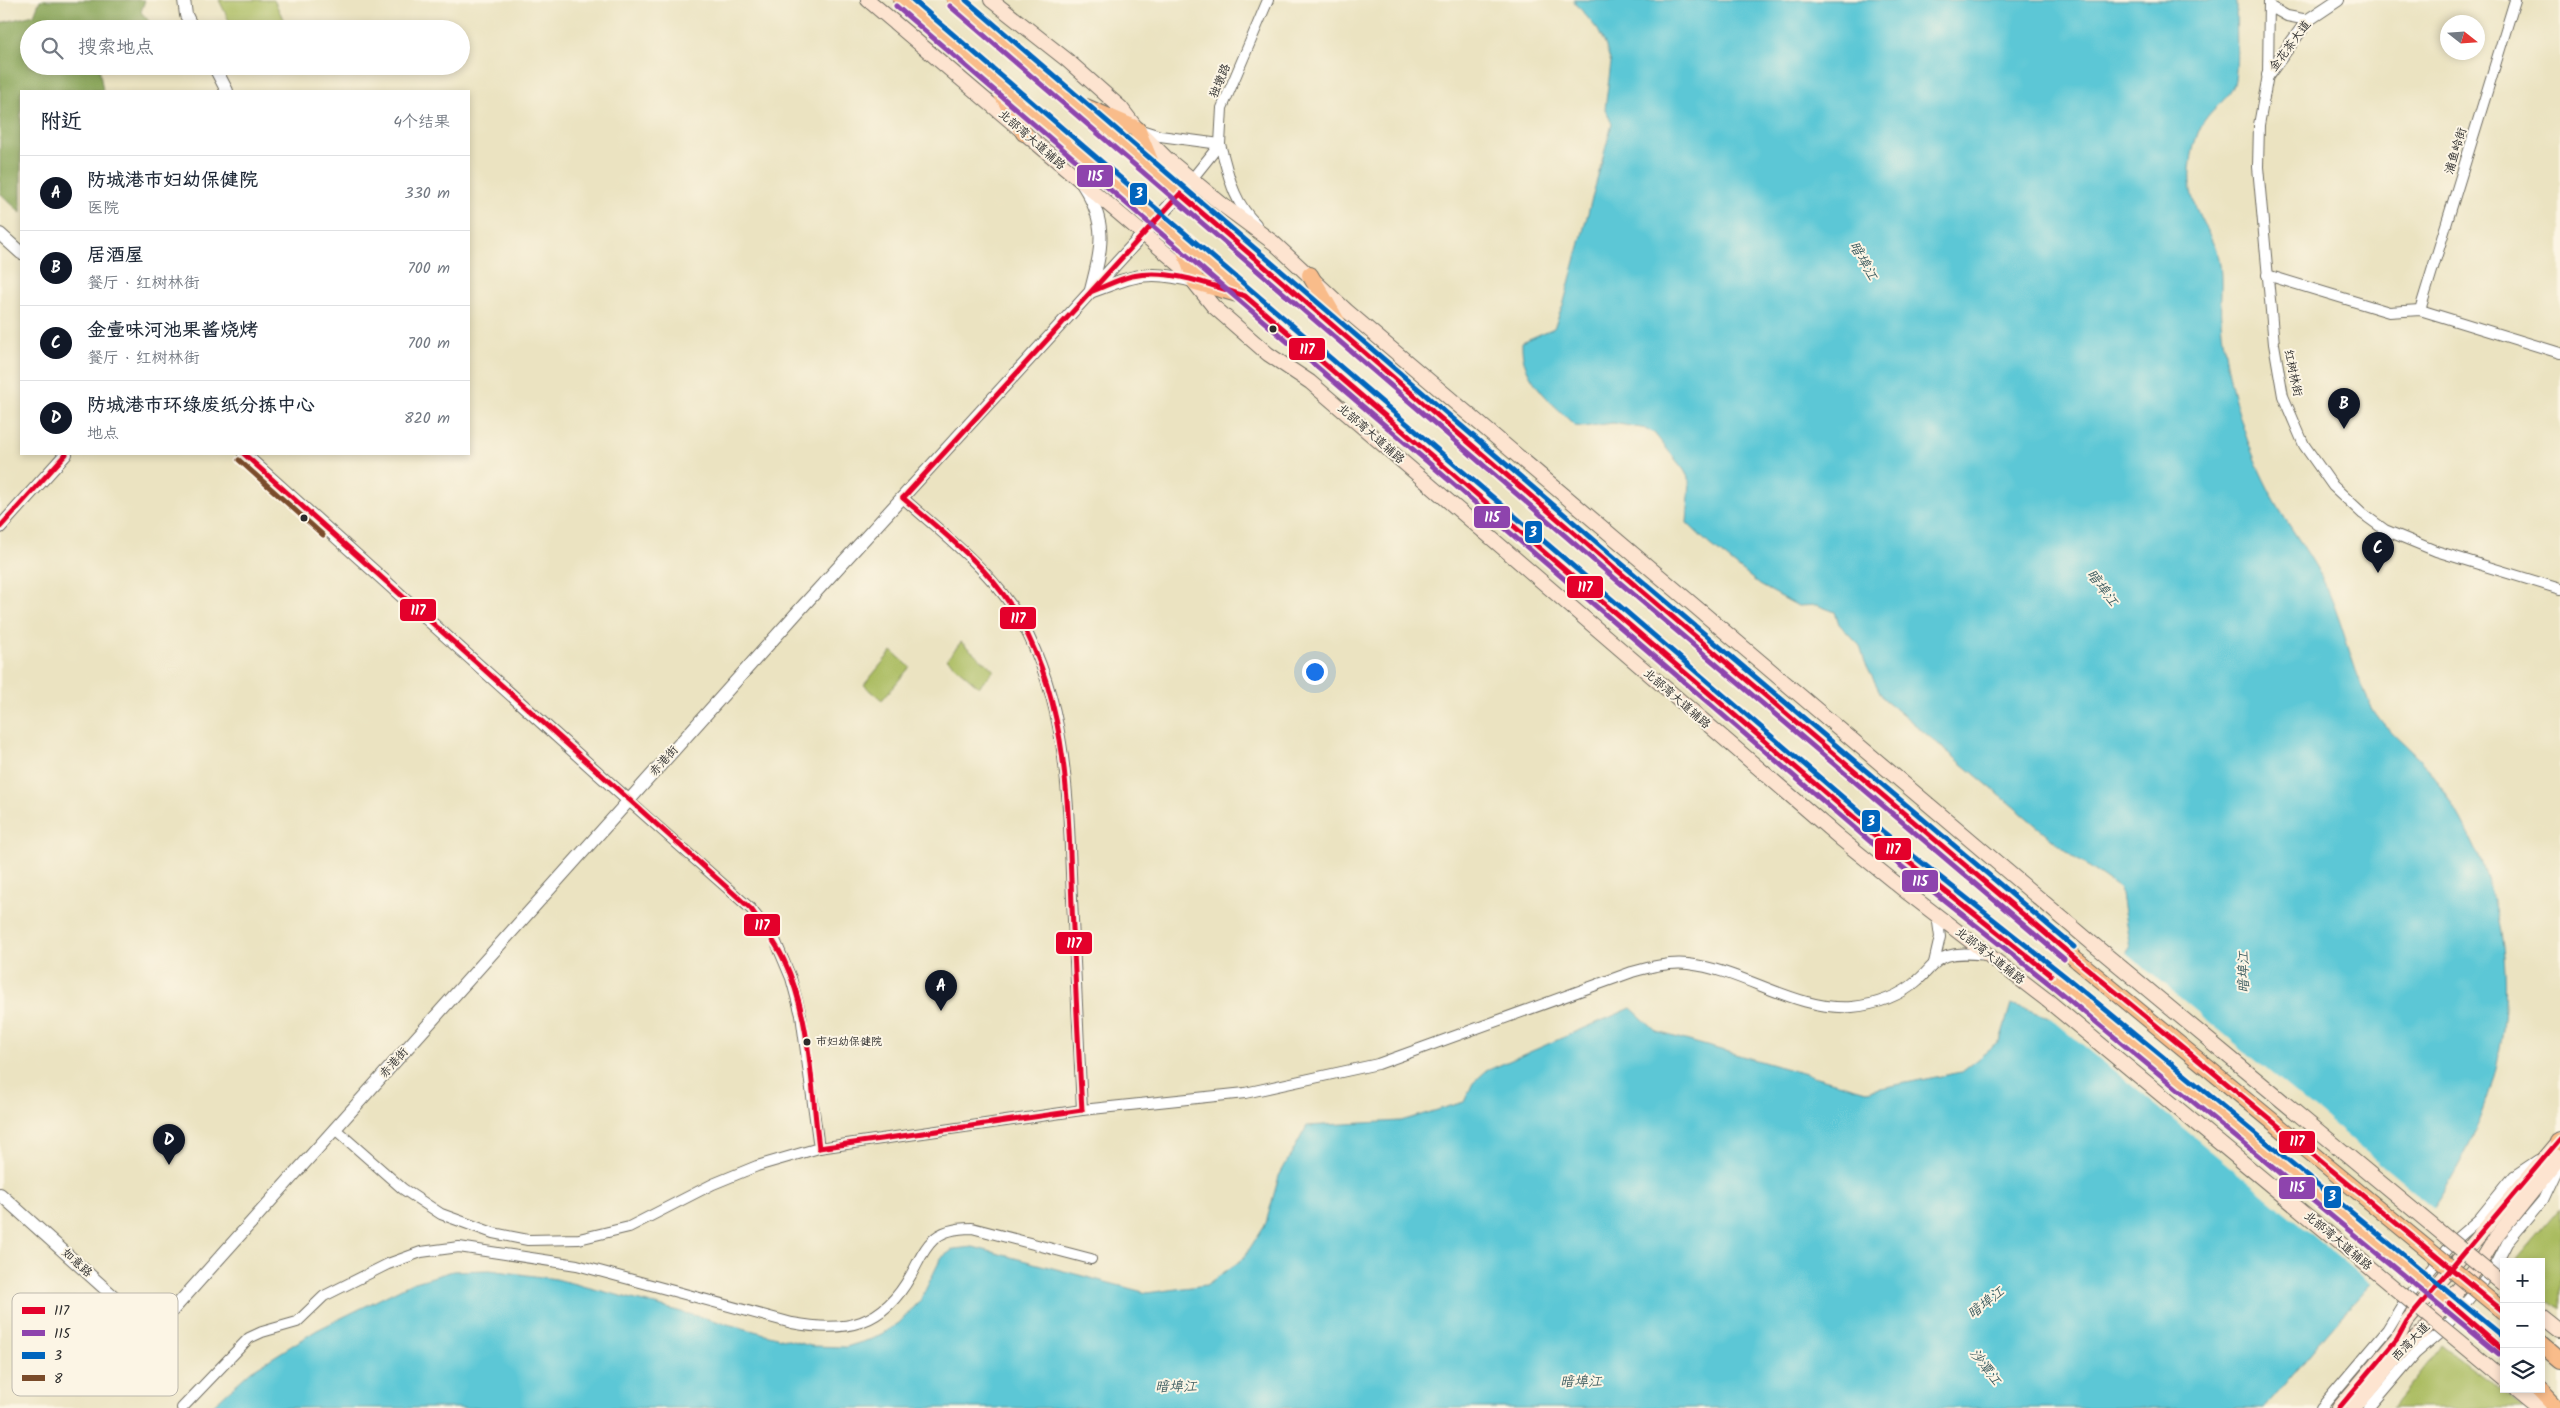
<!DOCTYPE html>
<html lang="zh">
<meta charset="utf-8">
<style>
body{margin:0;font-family:Kalam,"LXGW WenKai TC",sans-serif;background:#f2f2f3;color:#1f2937}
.controls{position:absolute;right:15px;bottom:15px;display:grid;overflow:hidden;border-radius:0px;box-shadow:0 2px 8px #0003}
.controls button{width:45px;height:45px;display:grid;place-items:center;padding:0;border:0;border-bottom:1px solid #e0e1e3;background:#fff;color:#1f2937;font:25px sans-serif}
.compass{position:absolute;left:2440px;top:15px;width:45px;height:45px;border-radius:50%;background:#fff;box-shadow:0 2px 8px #0003;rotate:107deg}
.you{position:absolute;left:1314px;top:671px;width:18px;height:18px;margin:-12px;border:4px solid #fff;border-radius:50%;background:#1a73e8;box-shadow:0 0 0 8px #1a73e833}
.badge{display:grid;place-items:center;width:32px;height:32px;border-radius:50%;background:#111827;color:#fff;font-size:16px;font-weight:700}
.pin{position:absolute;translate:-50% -41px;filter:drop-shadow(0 1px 2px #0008)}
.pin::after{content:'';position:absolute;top:26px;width:18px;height:15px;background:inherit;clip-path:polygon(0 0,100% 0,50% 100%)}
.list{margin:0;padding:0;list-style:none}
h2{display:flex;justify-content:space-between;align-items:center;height:65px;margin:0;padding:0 20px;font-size:21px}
h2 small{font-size:16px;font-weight:400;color:#747a83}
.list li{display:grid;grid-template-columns:32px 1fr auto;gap:15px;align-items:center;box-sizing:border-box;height:75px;padding:0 20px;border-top:1px solid #e0e1e3}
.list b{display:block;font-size:19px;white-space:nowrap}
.list p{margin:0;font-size:16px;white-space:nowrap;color:#747a83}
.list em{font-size:16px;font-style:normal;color:#747a83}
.icon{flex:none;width:28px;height:28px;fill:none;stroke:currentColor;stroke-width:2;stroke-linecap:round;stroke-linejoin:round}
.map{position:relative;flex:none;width:2560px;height:1408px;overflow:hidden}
.search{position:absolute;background:#fff;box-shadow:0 2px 8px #0003;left:20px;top:20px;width:450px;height:55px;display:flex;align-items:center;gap:12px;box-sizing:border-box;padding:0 18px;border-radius:28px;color:#747a83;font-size:19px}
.panel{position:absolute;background:#fff;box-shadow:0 2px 8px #0003;left:20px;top:90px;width:450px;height:365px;border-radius:0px}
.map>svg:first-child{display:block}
</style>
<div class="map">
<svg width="2560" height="1408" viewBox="0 0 2560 1408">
<rect width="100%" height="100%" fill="#fcf5e5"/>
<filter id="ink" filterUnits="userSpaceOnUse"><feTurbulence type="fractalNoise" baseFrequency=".02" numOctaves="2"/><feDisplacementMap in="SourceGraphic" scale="10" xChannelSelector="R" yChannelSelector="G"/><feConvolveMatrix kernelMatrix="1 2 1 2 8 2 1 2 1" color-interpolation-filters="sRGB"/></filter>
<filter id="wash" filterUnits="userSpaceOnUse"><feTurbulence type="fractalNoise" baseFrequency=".0096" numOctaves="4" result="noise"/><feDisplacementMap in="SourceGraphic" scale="20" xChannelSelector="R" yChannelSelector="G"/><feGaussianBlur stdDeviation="1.12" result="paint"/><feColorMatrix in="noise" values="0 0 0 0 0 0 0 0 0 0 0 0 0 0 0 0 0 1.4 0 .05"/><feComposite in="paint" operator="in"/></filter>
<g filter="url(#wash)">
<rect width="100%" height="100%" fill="#ebe3c1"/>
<g fill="#aabc60" stroke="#6a7446">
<path d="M219 0H274L288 29H233Z"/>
<path d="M961 642 994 670 979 687 947 659Z"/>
<path d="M892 651 910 667 882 700 864 685Z"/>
<path d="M2560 1208V1310L2541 1294V1262H2514Z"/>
<path d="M2442 1346 2525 1408H2392Z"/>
</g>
<path fill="#87a456" stroke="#596840" d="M40 0H145L141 12 156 29H29V66H99L103 91H21V213L0 193V23L34 15Z"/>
<path fill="#5cc7d6" stroke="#447980" d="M1573 0H2236C2236 17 2239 74 2233 87 2228 99 2215 106 2207 117 2198 128 2193 146 2191 161 2185 200 2202 217 2216 250 2225 271 2219 298 2221 321 2224 352 2230 384 2239 414 2246 438 2256 465 2268 488 2282 518 2305 546 2321 576 2342 616 2349 661 2369 702 2382 730 2412 748 2431 773 2448 795 2463 822 2475 848 2529 966 2508 1096 2437 1202 2411 1241 2378 1276 2346 1311 2318 1343 2292 1376 2264 1408H210L251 1371 317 1330 412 1283 453 1271 490 1270 556 1279 811 1346 846 1347 875 1338 899 1323 920 1301 941 1258 954 1249 973 1247 1147 1293 1206 1285 1243 1259 1266 1223 1279 1176 1307 1126 1401 1121 1464 1102 1473 1083 1486 1071 1631 1008 1657 1032 1866 1091 1961 1072 2000 1041 2011 1004 2058 1020 2093 1014 2130 947 2120 889 2074 857 1883 698 1865 663 1860 646 1839 624 1835 612 1817 605 1798 606 1760 585 1710 545 1687 523 1690 481 1684 470 1654 433 1647 429 1613 423 1583 427 1575 426C1552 402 1520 379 1522 342L1554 328 1564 302 1612 124 1605 109 1611 63 1605 44 1598 30Z"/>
<path fill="#ebe3c1" d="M2125 952 2435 1209 2374 1286 2043 1012 2058 1017 2091 1011Z"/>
</g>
<g filter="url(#ink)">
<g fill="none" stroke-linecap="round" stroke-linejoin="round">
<defs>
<g id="minor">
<path d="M2269 0 2268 75 2259 125 2258 167 2274 344 2283 396 2304 445 2333 486 2363 514 2385 530 2436 551 2560 589"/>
<path d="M2269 6 2287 16 2308 20"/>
<path d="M1138 129 1160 136 1220 144C1229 176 1232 200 1256 224"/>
<path d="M1180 194 1220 144 1222 108 1268 0"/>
<path d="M2267 275 2389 312 2420 310 2560 353"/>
<path d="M2420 310 2515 0"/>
<path d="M903 498C943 534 997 575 1022 623 1069 709 1068 804 1072 899 1075 969 1078 1039 1082 1110"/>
<path d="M629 801 751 909 775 940 791 978 801 1015 819 1148"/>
<path d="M1934 963 1940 937 1937 915"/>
<path d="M335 1129 403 1189 441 1214 493 1233 528 1240 579 1239 629 1227 713 1184 757 1166 819 1148 1082 1110 1245 1093 1378 1064 1632 972C1650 967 1669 962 1688 964 1744 970 1795 1011 1852 1007 1875 1005 1901 996 1918 980 1928 972 1934 960 1947 956 1960 952 1974 954 1988 955"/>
<path d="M182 1408 249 1338 262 1332 297 1322 324 1296 388 1264 421 1252 459 1247 577 1265 792 1323C846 1333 883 1326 911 1275 918 1263 923 1249 933 1240 943 1230 959 1228 972 1228L1091 1259"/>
<path d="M2321 1408 2387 1330 2404 1302 2457 1238 2479 1219 2514 1176 2538 1160"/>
<path d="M2369 1408 2415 1354 2441 1332 2494 1269 2507 1243 2543 1200 2560 1164"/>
</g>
<g id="tertiary">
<path d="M184 0 186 15 193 29"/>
<path d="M214 66 227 91"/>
<path d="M2268 75 2308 20 2338 0"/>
<path d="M1083 185C1108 224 1102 247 1091 290"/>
<path d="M0 234 21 253"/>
<path d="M1093 291C1135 275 1151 269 1196 282"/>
<path d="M244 454 629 801"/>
<path d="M0 527 66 454"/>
<path d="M0 1194 153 1332 803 606 1180 194"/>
</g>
<g id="secondary">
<path d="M868 0 1181 266 1213 306 1268 354 1310 382 1841 839 1909 894 2047 1000"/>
<path d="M991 0 1067 60 1121 108 1137 129 1167 159 1224 206 1274 243 1347 311 2093 944"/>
<path d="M2541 1315 2560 1330"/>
<path d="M2474 1354 2504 1379"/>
<path d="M2516 1389 2539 1408"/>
<path d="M2339 1408 2397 1339 2407 1321 2560 1139"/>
<path d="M2354 1408 2406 1346 2422 1333 2481 1262 2496 1237 2560 1157"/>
</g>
<g id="trunk">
<path d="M901 0 1877 837 2061 983"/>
<path d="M955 0 1617 570 2078 961"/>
<path d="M999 89 1024 133"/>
<path d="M1086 107 1137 129 1153 168"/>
<path d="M1182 243 1196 282 1241 295"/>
<path d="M1310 275 1339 325"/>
<path d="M2558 1141 2560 1142"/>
<path d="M2489 1336 2504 1351"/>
<path d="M2541 1343 2560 1359"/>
<path d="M2539 1389 2557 1408"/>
</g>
</defs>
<use href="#minor" stroke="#6e6b60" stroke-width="12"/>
<use href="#tertiary" stroke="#6e6b60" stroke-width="14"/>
<use href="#secondary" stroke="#6e6b60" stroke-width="16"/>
<use href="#trunk" stroke="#6e6b60" stroke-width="18"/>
<use href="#minor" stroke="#fff" stroke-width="10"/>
<use href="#tertiary" stroke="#fff" stroke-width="12"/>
<use href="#secondary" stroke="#fde4d0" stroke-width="14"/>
<use href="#trunk" stroke="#f9bc8a" stroke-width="16"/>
<defs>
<g id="secondary-bridge">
<path d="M2093 944 2504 1285"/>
<path d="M2047 1000 2474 1354"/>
</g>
<g id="trunk-bridge">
<path d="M2078 961 2504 1312"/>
<path d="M2061 983 2489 1336"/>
</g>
</defs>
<use href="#secondary-bridge" stroke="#6e6b60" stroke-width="16" stroke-linecap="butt"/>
<use href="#trunk-bridge" stroke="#6e6b60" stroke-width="18" stroke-linecap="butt"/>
<use href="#secondary-bridge" stroke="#fde4d0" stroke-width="14"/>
<use href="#trunk-bridge" stroke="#f9bc8a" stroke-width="16"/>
<defs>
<g id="bus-1">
<path d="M1093 291C1106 286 1119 279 1132 276 1170 268 1210 285 1245 296L1877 837 2051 975"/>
<path d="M244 454 751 909C763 926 775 941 784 960 811 1017 811 1087 819 1148"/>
<path d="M903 498 1180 194 1617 570 2078 961 2504 1312"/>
<path d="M903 498C941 531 985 564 1012 607 1069 696 1068 805 1072 906 1075 974 1078 1042 1082 1110"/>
<path d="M0 527 66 454"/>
<path d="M819 1148 1082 1110"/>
<path d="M2449 1303 2504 1351"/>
<path d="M2339 1408 2397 1339 2407 1321 2560 1139"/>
</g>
<g id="bus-2">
<path d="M896 6 1872 843 2056 989 2499 1354"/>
<path d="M950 6 1612 576 2064 959"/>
</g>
<g id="bus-3">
<path d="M913 0 1882 831 2066 977 2504 1338"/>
<path d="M966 0 1622 564 2074 947"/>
</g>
<path id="bus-4" d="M239 460 323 535"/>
</defs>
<use href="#bus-1" stroke="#fcf5e5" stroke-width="9"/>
<use href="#bus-2" stroke="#fcf5e5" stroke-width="9"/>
<use href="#bus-3" stroke="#fcf5e5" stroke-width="9"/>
<use href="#bus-4" stroke="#fcf5e5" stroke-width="9"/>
<use href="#bus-1" stroke="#e4002b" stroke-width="5"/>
<use href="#bus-2" stroke="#8e44ad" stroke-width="5"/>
<use href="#bus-3" stroke="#0065bd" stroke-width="5"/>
<use href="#bus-4" stroke="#7a4b2a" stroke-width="5"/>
</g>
</g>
<g fill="#2b2b2b" stroke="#fcf5e5" stroke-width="2">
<circle cx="1273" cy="329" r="4.5"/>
<circle cx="304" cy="518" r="4.5"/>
<circle cx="807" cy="1042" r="4.5"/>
</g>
<g text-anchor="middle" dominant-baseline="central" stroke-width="4" stroke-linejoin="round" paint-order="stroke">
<g font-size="11" fill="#2b2b2b" stroke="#fcf5e5" text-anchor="start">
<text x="816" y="1042">巿妇幼保健院</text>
</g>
<g font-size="12" fill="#2b2b2b" stroke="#fcf5e5">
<text transform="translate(2290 46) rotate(-53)">金花茶大道</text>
<text transform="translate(1220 81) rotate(-67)">独墩路</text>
<text transform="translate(1032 140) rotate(41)">北部湾大道辅路</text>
<text transform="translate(2456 151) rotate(-73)">浦鱼岭街</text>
<text transform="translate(2293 373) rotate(78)">红树林街</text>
<text transform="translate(1371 434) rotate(41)">北部湾大道辅路</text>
<text transform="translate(1677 699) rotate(41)">北部湾大道辅路</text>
<text transform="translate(664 761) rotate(-48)">赤港街</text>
<text transform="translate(1990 956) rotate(38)">北部湾大道辅路</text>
<text transform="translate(394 1063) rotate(-48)">赤港街</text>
<text transform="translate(2338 1241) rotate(40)">北部湾大道辅路</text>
<text transform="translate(77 1263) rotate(42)">如意路</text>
<text transform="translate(2411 1342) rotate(-46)">西湾大道</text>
</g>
<g font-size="14" font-style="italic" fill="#3a5a5e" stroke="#fcf5e5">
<text transform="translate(1863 261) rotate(61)">暗埠江</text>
<text transform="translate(2102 588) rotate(53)">暗埠江</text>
<text transform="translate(2244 972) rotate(-91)">暗埠江</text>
<text transform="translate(1986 1303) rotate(-38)">暗埠江</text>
<text transform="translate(1985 1367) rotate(53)">沙潭江</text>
<text transform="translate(1581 1382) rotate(-1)">暗埠江</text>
<text transform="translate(1176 1387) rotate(-1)">暗埠江</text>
</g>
</g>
<rect x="12" y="1293" width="166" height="103" rx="8" fill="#fcf5e5" stroke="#bdb8ad" stroke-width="1"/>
<rect x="22" y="1307" width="23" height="7" fill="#e4002b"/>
<rect x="22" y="1330" width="23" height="6" fill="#8e44ad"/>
<rect x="22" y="1352" width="23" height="7" fill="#0065bd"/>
<rect x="22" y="1375" width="23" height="6" fill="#7a4b2a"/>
<g font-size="14" fill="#2b2b2b">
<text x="54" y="1315">117</text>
<text x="54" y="1338">115</text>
<text x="54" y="1360">3</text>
<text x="54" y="1383">8</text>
</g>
<g stroke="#fcf5e5" stroke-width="2">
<rect x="1076" y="164" width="38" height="24" rx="5" fill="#8e44ad"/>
<rect x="1129" y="182" width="19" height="24" rx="5" fill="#0065bd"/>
<rect x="1288" y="337" width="38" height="24" rx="5" fill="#e4002b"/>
<rect x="1473" y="505" width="38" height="24" rx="5" fill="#8e44ad"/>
<rect x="1524" y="520" width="19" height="24" rx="5" fill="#0065bd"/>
<rect x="1566" y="575" width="38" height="24" rx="5" fill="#e4002b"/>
<rect x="399" y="598" width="38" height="24" rx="5" fill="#e4002b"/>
<rect x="999" y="606" width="38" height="24" rx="5" fill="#e4002b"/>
<rect x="1861" y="809" width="20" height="24" rx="5" fill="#0065bd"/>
<rect x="1874" y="837" width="38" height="24" rx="5" fill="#e4002b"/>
<rect x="1901" y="869" width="38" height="24" rx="5" fill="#8e44ad"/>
<rect x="743" y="913" width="38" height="24" rx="5" fill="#e4002b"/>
<rect x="1055" y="931" width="38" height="24" rx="5" fill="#e4002b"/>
<rect x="2278" y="1130" width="38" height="24" rx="5" fill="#e4002b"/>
<rect x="2278" y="1176" width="38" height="24" rx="5" fill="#8e44ad"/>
<rect x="2323" y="1185" width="19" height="24" rx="5" fill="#0065bd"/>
</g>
<g font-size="14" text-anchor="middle" font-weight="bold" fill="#fff">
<text x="1095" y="181">115</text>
<text x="1139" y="198">3</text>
<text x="1307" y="354">117</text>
<text x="1492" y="522">115</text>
<text x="1533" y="537">3</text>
<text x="1585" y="592">117</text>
<text x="418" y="615">117</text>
<text x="1018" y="623">117</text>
<text x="1871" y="826">3</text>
<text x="1893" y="854">117</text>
<text x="1920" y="886">115</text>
<text x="762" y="930">117</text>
<text x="1074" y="948">117</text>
<text x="2297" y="1146">117</text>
<text x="2297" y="1192">115</text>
<text x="2332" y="1201">3</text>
</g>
</svg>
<div class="controls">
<button>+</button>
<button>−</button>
<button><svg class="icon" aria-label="layers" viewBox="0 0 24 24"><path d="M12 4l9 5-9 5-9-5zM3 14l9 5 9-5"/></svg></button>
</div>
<svg class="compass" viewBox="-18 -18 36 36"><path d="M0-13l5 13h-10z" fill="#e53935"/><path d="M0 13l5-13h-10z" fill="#747a83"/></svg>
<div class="you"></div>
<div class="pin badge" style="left:941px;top:1011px">A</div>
<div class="pin badge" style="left:2344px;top:429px">B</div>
<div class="pin badge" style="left:2378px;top:573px">C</div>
<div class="pin badge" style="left:169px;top:1165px">D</div>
<div class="search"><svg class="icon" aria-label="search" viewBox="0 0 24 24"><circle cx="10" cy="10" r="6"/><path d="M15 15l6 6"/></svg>搜索地点</div>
<section class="panel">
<h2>附近<small>4个结果</small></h2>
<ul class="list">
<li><span class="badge">A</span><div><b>防城港市妇幼保健院</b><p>医院</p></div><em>330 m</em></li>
<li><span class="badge">B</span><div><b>居酒屋</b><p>餐厅 · 红树林街</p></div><em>700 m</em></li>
<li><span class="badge">C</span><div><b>金壹味河池果酱烧烤</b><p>餐厅 · 红树林街</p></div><em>700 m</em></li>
<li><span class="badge">D</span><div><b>防城港市环绿废纸分拣中心</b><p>地点</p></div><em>820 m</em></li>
</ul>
</section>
</div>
